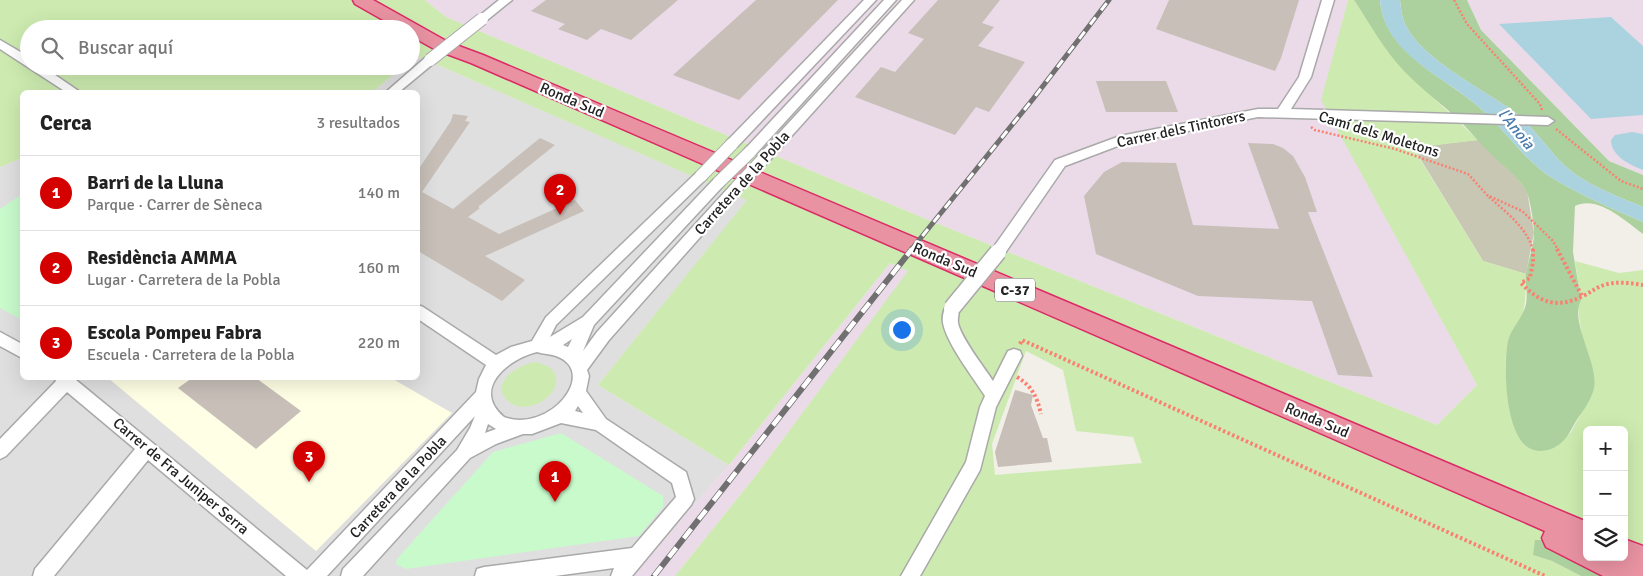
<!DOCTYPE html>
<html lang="es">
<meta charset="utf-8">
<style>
body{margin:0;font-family:Signika,sans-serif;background:#f6f6f6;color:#222}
.controls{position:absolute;right:15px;bottom:15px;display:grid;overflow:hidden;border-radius:8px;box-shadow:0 5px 20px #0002}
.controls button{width:45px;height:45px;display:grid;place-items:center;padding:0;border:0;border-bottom:1px solid #e0e0e0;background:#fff;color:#222;font:25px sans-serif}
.you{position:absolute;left:901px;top:329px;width:18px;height:18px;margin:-12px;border:4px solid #fff;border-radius:50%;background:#1a73e8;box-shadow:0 0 0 8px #1a73e833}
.badge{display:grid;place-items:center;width:32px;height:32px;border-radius:50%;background:#d40000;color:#fff;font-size:16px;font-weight:700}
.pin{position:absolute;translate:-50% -41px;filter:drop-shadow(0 1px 2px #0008)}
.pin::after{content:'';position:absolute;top:26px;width:18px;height:15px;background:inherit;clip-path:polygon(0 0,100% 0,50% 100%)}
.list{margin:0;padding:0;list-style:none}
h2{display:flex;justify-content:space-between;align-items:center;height:65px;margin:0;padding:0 20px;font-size:21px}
h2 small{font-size:16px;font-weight:400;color:#767676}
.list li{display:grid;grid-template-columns:32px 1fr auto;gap:15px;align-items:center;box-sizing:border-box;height:75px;padding:0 20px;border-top:1px solid #e0e0e0}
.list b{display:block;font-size:19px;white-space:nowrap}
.list p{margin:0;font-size:16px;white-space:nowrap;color:#767676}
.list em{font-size:16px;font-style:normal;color:#767676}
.icon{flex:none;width:28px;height:28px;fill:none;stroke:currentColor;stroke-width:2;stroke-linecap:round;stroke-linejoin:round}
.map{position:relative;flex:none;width:1643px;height:576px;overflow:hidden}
.search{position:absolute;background:#fff;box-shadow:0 5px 20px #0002;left:20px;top:20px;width:400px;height:55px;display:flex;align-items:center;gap:12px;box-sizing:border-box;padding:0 18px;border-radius:28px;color:#767676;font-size:19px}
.panel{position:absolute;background:#fff;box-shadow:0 5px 20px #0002;left:20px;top:90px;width:400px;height:290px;border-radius:8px}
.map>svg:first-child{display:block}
</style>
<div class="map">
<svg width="1643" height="576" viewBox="0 0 1643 576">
<rect width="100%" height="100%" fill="#f2efe9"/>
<path fill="#e0dfdf" d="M417 56 748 200 598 385 729 465 633 576H0V167L22 158V378H418V92H372L404 66H411V61Z"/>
<g fill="#ebdbe8">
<path d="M425 0H1348L1322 100 1477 385 1437 425 921 217 446 17Z"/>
<path d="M1467 0H1643V175L1609 161 1481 30Z"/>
<path d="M890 263 909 271 757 474 675 576H633L729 465Z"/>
</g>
<path fill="#ffffe5" d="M108 378H391L452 413 316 551Z"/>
<path fill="#c7c7b4" d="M1478 140 1513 173 1527 191 1534 233 1526 274 1483 261 1413 147Z"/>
<g fill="#cdebb0" fill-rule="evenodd">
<path d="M0 0H425L446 17 921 217 1437 425 1477 385 1321 100 1348 0H1354L1367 19 1424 89 1478 140 1413 148 1483 261 1526 274C1525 291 1527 307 1519 323 1515 329 1511 333 1509 340 1502 363 1507 386 1510 409L1556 447 1571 432 1590 397 1589 356 1582 336 1579 316 1578 305 1581 300 1575 261 1619 273 1643 270V576L1624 557V430H1587V556L1533 555 1552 561 1581 576H675L757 474 908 271 890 263 729 465 598 385 747 200 417 56 411 61V29H29V66H404L372 92H22V158L0 167ZM1026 351 1063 370 1076 431 1133 437 1142 463 995 475 992 444Z"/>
<path d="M534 362C547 364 561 371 555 387 548 403 522 415 507 400 489 382 519 365 534 362Z"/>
</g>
<g fill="#add19e">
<path d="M1354 0H1380C1384 54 1446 77 1480 108 1506 130 1524 161 1554 179 1582 196 1613 209 1643 222V234C1625 221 1598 195 1575 206L1573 252 1581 300C1569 322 1599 363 1594 388 1592 398 1584 410 1578 418 1572 427 1569 436 1561 443 1553 450 1540 454 1529 448 1505 434 1503 366 1508 341 1511 328 1523 318 1526 304 1528 295 1525 284 1526 274 1528 260 1534 247 1534 233 1534 224 1530 196 1525 189 1517 176 1505 167 1494 157 1482 146 1472 133 1460 121 1442 104 1421 89 1404 71 1384 50 1370 24 1354 0Z"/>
<path d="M1400 0H1467L1481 30 1609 161 1643 175V207C1615 195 1585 185 1563 164 1546 147 1532 125 1513 111 1483 89 1423 60 1406 26 1402 18 1401 9 1400 0Z"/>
<path d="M1535 540H1545L1633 576H1581L1552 561 1533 555Z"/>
</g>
<g fill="#c8facc">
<path d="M22 194V320L0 308V209Z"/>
<path d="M561 433 663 496V507L639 536 406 569 396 564 397 559 404 551 493 452Z"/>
</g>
<g fill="#aad3df">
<path d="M1380 0H1400C1401 9 1402 18 1406 26 1423 60 1483 89 1513 111 1532 125 1546 147 1563 164 1585 185 1615 195 1643 207V222C1613 209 1582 196 1554 179 1524 161 1506 130 1480 108 1445 76 1384 55 1380 0Z"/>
<path d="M1611 17 1643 46V115L1591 119 1499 24Z"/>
<path d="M1632 132 1643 134V170C1630 165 1611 156 1611 140L1615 135Z"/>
</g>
<g fill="#c7bfb8">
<path d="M546 0H678L631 40 601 29 587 40 558 29 565 24 531 11Z"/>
<path d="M756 0H838L739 100 673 75Z"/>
<path d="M938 0H1000L982 23 994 27 978 46 1025 62 989 112 976 107 955 135 855 97 881 67 895 72 924 39 908 33Z"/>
<path d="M1169 0H1299L1281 58 1275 71 1156 29Z"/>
<path d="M1096 81H1166L1178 112H1106Z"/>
<path d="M453 114 468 116 465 121 470 122 422 192 453 209 540 138 555 145 478 207 480 208 468 217 499 234 575 200 584 211 485 256 525 280 502 301 418 251V170L451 121Z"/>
<path d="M1248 143 1273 144 1283 148 1293 156 1305 177 1317 212H1308L1373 377 1338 375 1312 301 1198 296 1096 254 1084 196 1104 172 1122 162 1176 163 1193 225 1279 229Z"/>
<path d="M192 378H256L301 411 256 449 178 388Z"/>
<path d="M1015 390 1033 395 1031 405 1043 438H1047L1052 462 998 467 995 452Z"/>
</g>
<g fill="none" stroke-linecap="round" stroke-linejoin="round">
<defs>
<g id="minor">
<path d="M499 0H512L486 21H478L476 19 478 17Z"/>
<path d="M864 0H876L737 147H727L725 144 727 141Z"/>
<path d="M884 0H896L755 155H745L743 152 745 149Z"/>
<path d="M902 0H914L770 160H760L758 157 760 154Z"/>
<path d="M1322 0H1334L1311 77 1291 109 1548 117 1554 121 1548 125 1258 117 1123 144 1065 166 1003 256 998 257 993 256 991 252 993 248 1055 160 1120 136 1258 109H1278L1299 77Z"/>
<path d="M0 40 29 57V66H42L80 92H66L0 49Z"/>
<path d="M430 56 434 57 436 60 434 63 399 92H386L426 57Z"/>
<path d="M701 171 706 173 708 176 706 179 556 325 550 337 583 317 714 179H724L726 182 724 185 594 325 583 351 597 332 731 185H741L743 188 741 191 609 340 587 370 589 376 586 391 606 419 686 472 694 499 691 505 632 576H611L614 568 555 576H475L477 569 484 567 632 548 676 497 672 483 596 430 561 423 532 434H523L496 444 470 458 363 576H341L343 569 457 450 470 428 475 416 327 576H286L148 460 54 576H33L35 569 135 449 67 392 6 456 0 459V439L56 381 54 378H77L76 380 307 570 476 392 479 379 486 365 418 319V305L423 307 496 355 511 347 532 341 546 317 696 173ZM572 339 568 347 563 345ZM537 352C543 354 550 354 556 356 600 372 549 434 504 417 471 389 508 359 537 352ZM578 406 583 413 575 411ZM488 424 496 429 485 433Z"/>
<path d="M952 302 957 304C961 311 957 316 958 323 961 338 984 367 993 381L1008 351 1014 349 1020 351 1022 356 996 407 980 470 920 576H901L966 462 980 407 985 396C973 377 947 344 943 323 942 317 944 309 947 304Z"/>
<path d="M0 332 22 344V358L0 346Z"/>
</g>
<path id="highway" d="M353 0H373L448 42 483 55 1587 522V557H1624V539L1643 546V576H1603L1546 547 1542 538 1545 531 471 63 436 50 411 36V29H399L355 4Z"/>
</defs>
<use href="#minor" stroke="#a9a9a9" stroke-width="3"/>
<use href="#highway" stroke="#dc2a67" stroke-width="3"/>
<g stroke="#fa8072" stroke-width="2.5" stroke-dasharray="2 2" stroke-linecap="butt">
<path d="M1454 0 1467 24 1540 104 1542 110"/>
<path d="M1311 127 1315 130 1395 149 1468 174 1487 195 1522 211 1553 241 1558 250"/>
<path d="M1556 129 1621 181 1643 189"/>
<path d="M1489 197C1506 212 1527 228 1533 250"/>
</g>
<g stroke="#fa8072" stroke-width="4" stroke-dasharray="2.5 2.5" stroke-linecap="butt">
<path d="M1533 249V262L1530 278 1521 283C1540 303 1557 309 1583 296 1591 292 1597 287 1604 285 1617 281 1630 283 1643 285"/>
<path d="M1557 249 1582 296"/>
<path d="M1020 344 1022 340 1545 576"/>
<path d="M1017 377C1032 386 1037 397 1041 414"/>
</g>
<use href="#minor" fill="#fff" fill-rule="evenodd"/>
<use href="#highway" fill="#e892a2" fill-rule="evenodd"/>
<defs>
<path id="rail-far1" d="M911 250 1033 99 1109 0"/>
<path id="rail" d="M654 576 912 249"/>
</defs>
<use href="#rail-far1" stroke="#707070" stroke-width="5"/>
<use href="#rail" stroke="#707070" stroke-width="6"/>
<use href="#rail-far1" stroke="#fff" stroke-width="3" stroke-dasharray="9" stroke-linecap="butt"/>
<use href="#rail" stroke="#fff" stroke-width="4.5" stroke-dasharray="12" stroke-linecap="butt"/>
<defs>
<g id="minor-bridge-far1">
<path d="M430 60 482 19"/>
<path d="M701 176 732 144"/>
<path d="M719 182 750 152"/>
<path d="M736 188 765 157"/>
</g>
<path id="minor-bridge" d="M952 308 998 252"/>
</defs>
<use href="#minor-bridge-far1" stroke="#a9a9a9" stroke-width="14" stroke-linecap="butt"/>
<use href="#minor-bridge" stroke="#a9a9a9" stroke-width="19" stroke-linecap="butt"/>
<use href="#minor-bridge-far1" stroke="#fff" stroke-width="12"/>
<use href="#minor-bridge" stroke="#fff" stroke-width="16"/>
</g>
<g text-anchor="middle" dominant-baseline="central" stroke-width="4.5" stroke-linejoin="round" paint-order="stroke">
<rect fill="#fff" stroke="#646464" stroke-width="1" x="995" y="278.5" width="40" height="23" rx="4"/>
<g font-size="14" font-weight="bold" fill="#222">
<text x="1015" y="290">C-37</text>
</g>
<g font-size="15" fill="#222" stroke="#fff">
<text transform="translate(572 100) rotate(23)">Ronda Sud</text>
<text transform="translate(1181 129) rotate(-12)">Carrer dels Tintorers</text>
<text transform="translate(1379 134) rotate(17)">Camí dels Moletons</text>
<text transform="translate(742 183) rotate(-48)">Carretera de la Pobla</text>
<text transform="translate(945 260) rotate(23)">Ronda Sud</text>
<text transform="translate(1317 420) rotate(23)">Ronda Sud</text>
<text transform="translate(181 476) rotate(40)">Carrer de Fra Juniper Serra</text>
<text transform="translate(398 487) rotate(-47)">Carretera de la Pobla</text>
</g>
<g font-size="16" font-style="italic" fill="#4a7aab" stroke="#fff">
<text transform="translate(1516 129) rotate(51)">l'Anoia</text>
</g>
</g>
</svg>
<div class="controls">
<button>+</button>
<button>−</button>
<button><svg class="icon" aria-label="layers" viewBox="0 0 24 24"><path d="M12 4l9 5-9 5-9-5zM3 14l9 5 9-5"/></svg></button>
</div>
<div class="you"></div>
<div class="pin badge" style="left:555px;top:502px">1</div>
<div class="pin badge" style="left:560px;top:215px">2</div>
<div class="pin badge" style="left:309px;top:482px">3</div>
<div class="search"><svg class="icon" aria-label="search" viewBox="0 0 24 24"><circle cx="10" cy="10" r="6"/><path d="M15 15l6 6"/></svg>Buscar aquí</div>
<section class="panel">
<h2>Cerca<small>3 resultados</small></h2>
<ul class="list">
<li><span class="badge">1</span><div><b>Barri de la Lluna</b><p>Parque · Carrer de Sèneca</p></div><em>140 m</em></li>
<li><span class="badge">2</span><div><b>Residència AMMA</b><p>Lugar · Carretera de la Pobla</p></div><em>160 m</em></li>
<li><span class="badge">3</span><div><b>Escola Pompeu Fabra</b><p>Escuela · Carretera de la Pobla</p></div><em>220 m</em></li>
</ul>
</section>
</div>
